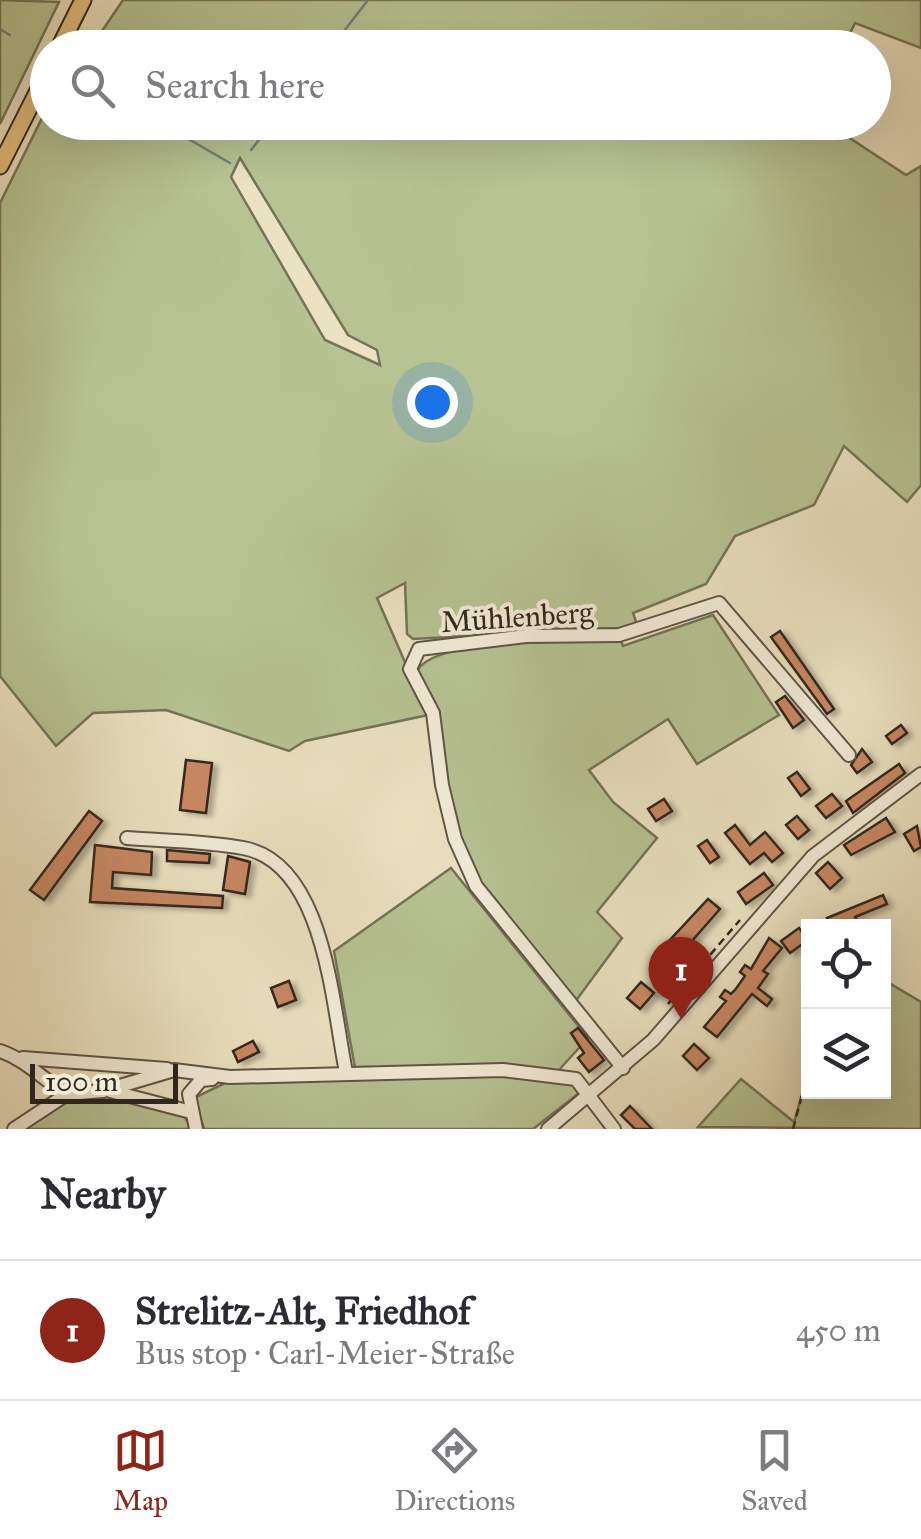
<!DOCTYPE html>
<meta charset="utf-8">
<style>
body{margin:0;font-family:"IM FELL Great Primer",serif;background:#f2f2f3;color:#2b2b33}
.controls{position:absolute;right:30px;bottom:30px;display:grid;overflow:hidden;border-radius:0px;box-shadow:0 10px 40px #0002}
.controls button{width:90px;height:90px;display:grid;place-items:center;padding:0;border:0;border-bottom:2px solid #e1e1e2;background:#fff;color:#2b2b33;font:50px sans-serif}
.scale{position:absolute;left:30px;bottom:25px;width:148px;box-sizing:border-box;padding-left:10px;border:5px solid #31261e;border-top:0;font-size:28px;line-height:35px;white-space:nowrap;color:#31261e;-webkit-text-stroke:8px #f2ecd7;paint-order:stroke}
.you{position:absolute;left:432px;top:402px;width:35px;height:35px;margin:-25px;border:8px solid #fff;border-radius:50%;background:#1a73e8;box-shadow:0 0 0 15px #1a73e833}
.badge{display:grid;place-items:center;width:65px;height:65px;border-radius:50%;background:#8f2418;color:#fff;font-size:32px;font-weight:700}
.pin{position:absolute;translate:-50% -82px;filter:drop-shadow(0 2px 5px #0008)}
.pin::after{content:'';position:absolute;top:52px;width:35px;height:30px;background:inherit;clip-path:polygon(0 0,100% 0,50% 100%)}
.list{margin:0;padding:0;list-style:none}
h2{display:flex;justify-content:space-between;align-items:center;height:130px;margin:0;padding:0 40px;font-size:42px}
h2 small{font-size:32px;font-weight:400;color:#7c7c81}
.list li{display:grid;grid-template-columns:65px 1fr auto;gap:30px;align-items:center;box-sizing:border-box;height:140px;padding:0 40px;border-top:2px solid #e1e1e2}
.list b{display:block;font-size:38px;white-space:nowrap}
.list p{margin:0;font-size:32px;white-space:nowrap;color:#7c7c81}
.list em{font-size:32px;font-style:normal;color:#7c7c81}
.icon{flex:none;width:55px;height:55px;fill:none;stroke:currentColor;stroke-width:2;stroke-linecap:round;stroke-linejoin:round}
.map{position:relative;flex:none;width:921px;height:1129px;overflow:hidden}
.search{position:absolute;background:#fff;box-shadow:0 10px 40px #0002;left:30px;right:30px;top:30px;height:110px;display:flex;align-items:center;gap:25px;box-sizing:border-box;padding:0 35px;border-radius:55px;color:#7c7c81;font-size:38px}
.sheet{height:270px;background:#fff}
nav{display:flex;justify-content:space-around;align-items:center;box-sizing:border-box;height:140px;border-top:2px solid #e1e1e2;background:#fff;font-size:28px;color:#7c7c81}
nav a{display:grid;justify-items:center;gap:5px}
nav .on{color:#8f2418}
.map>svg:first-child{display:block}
</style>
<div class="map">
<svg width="921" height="1129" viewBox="0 0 921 1129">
<defs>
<filter id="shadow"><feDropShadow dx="5.5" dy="3" stdDeviation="2.5" flood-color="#0004"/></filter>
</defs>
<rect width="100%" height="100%" fill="#ebe2c1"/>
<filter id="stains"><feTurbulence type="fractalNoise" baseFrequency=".002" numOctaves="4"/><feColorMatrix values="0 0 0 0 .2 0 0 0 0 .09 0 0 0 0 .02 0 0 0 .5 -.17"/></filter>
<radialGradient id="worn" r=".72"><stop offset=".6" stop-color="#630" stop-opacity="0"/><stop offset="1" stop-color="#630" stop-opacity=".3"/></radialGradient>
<g fill="#b7c393" stroke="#747458" stroke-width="2.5" fill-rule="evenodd">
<path d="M0 0 59 2 0 124Z"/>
<path d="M123 0H921V48L855 23 843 48 79 47 100 34Z"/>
<path d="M47 108 48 122 833 123V127L906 175 921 166V485L907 502 844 446 814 505 735 536 706 584 633 613 638 627 413 639 407 634 405 583 377 598 428 715 305 741 289 751 166 710 93 713 56 746 0 676V203ZM240 158 348 335 377 350 380 365 325 340 231 177Z"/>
<path d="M713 615 779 715 697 764 668 719 589 770 613 802 657 838 597 912 622 938 575 1002 479 884 462 849 417 671C436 636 581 641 621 640L623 646Z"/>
<path d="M451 868 588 1038 559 1070 583 1090 533 1129H204L194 1098 225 1083 357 1079 334 951Z"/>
<path d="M884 980 921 1002V1129L698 1127 741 1079 794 1122 808 1073V1092H884Z"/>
<path d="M103 1095 184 1115 191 1129H23L69 1099Z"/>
</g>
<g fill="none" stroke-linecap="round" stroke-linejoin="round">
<g stroke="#6f8176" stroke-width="2.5">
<path d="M0 29 10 35"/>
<path d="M331 48 368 0"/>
<path d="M159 122 230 163"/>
<path d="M251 150 273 122"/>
</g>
</g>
<g fill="#c88863" stroke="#31261e" stroke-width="2.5" filter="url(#shadow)">
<path d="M780 631 834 709 827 714 771 637Z"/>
<path d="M785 696 804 720 793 728 776 702Z"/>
<path d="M901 725 907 733 892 744 886 736Z"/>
<path d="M862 749 872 762 857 773 851 765Z"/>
<path d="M186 760 212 763 206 813 180 810Z"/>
<path d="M899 764 905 773 853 813 846 801Z"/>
<path d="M797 772 810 789 801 796 788 778Z"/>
<path d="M832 794 842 806 826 818 816 806Z"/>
<path d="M664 799 672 811 656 821 648 809Z"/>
<path d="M89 811 102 821 44 900 30 890Z"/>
<path d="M797 816 809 830 798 839 786 825Z"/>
<path d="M886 818 895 832 851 855 844 845Z"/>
<path d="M735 825 750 845 765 832 783 853 772 862 764 853 750 864 725 833Z"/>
<path d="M917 826 921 847 914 851 904 834Z"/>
<path d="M707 840 719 857 710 863 698 846Z"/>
<path d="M95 845 152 852 151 875 113 872 112 888 223 896 222 908 90 902Z"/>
<path d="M167 850 210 854 209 863 167 861Z"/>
<path d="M228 856 250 862 245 894 223 890Z"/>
<path d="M828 862 842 878 830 889 816 873Z"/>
<path d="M764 873 773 885 746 904 738 892Z"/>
<path d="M883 895 887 904 855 917 859 926H831L827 918Z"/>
<path d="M708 899 720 909 670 966 657 954Z"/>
<path d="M799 928 808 940 790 953 781 941Z"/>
<path d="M769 938 782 948 763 971 768 974 758 988 772 999 767 1006 752 994 717 1037 704 1027 726 1001 720 997 725 990 731 994 735 990 745 976 740 972 745 965 751 969Z"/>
<path d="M289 981 296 1000 278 1007 271 988Z"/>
<path d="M641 982 654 993 640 1009 627 998Z"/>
<path d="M578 1028 604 1060 589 1072 578 1058 584 1053 571 1033Z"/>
<path d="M253 1041 259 1052 238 1062 233 1051Z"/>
<path d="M694 1044 709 1058 697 1070 683 1056Z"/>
<path d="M630 1106 652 1129H635L621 1115Z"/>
</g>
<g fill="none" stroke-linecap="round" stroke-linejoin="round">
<defs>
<g id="minor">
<path d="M127 838C165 841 206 841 243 848 325 863 332 1004 346 1072"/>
<path d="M0 1051C27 1060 43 1080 67 1094"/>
<path d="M23 1058 167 1069"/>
<path d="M623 1068 476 886 455 839 442 785 433 713 410 669 419 649 526 636 619 635 719 603 849 755"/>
<path d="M110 1091 191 1112"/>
<path d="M14 1129 67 1094 103 1091 174 1070 230 1077 503 1070 576 1079 614 1129"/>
<path d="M196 1129 189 1094 201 1080 212 1079"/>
<path d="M548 1129 653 1040 813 856 921 774"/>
</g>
<g id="major">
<path d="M59 48 83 0"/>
<path d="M0 166 48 71"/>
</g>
</defs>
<use href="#minor" stroke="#605547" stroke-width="16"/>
<use href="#major" stroke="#31261e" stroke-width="19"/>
<g stroke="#31261e" stroke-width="2.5" stroke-dasharray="8 5" stroke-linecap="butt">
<path d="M820 925V926"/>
<path d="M668 1004 740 920"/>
<path d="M793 1129 808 1073"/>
</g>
<use href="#minor" stroke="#f2ecd7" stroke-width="12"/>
<use href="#major" stroke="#e6c180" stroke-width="15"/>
</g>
<g text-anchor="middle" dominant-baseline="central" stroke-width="8" stroke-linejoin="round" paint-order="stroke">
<g font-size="30" fill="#31261e" stroke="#f2ecd7">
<text transform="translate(517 617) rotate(-4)">Mühlenberg</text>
</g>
</g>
<rect width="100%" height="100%" filter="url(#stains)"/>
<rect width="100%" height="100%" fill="url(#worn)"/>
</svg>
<div class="controls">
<button><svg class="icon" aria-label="locate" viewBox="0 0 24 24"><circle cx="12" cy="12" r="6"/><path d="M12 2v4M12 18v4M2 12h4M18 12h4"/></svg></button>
<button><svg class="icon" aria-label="layers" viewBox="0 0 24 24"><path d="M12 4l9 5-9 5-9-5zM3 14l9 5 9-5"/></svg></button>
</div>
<div class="scale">100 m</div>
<div class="you"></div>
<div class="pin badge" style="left:681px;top:1019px">1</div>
<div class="search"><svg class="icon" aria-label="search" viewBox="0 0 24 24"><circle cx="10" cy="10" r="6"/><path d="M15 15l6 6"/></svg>Search here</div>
</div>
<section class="sheet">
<h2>Nearby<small></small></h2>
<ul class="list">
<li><span class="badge">1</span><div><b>Strelitz-Alt, Friedhof</b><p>Bus stop · Carl-Meier-Straße</p></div><em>450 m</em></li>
</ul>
</section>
<nav>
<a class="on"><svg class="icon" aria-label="map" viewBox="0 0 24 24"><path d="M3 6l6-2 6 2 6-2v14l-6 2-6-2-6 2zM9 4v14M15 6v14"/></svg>Map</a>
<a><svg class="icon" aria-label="directions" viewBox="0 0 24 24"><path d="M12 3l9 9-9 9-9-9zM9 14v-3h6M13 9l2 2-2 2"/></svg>Directions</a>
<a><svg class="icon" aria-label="saved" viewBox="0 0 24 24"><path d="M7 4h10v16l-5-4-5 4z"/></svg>Saved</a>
</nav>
